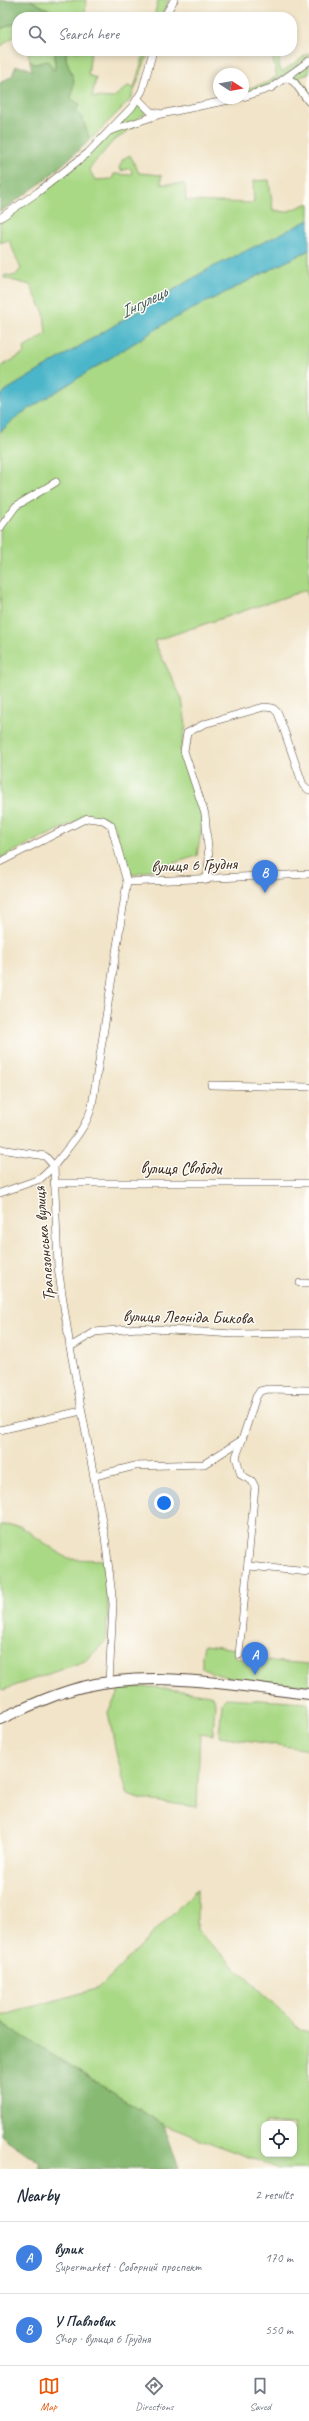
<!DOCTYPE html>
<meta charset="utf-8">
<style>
body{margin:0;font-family:Caveat,sans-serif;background:#f2f2f3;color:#1f2937}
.controls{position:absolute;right:12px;bottom:12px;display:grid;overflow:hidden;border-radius:8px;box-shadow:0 2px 6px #0003}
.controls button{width:36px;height:36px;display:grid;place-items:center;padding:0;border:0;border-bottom:1px solid #e0e1e3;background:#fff;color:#1f2937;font:20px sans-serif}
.compass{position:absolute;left:213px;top:68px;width:36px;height:36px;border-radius:50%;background:#fff;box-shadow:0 2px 6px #0003;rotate:101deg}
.you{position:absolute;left:164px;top:1503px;width:14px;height:14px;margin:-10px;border:3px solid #fff;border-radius:50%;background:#1a73e8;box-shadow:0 0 0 6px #1a73e833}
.badge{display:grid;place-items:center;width:26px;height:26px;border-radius:50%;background:#ea580c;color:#fff;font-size:13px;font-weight:700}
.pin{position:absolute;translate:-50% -33px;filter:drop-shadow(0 1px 2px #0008)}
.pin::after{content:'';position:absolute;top:21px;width:14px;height:12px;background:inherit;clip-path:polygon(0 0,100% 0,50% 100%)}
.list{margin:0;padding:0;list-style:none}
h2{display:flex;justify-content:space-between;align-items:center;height:52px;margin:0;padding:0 16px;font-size:17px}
h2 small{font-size:13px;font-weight:400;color:#747a83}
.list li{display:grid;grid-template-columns:26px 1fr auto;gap:12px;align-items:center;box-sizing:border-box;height:72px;padding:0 16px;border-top:1px solid #e0e1e3}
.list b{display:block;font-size:15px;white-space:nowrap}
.list p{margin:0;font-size:13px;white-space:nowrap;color:#747a83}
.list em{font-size:13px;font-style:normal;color:#747a83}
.icon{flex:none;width:22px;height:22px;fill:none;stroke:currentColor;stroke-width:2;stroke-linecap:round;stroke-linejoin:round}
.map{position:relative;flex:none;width:309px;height:2169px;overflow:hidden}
.search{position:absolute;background:#fff;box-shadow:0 2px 6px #0003;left:12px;right:12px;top:12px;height:44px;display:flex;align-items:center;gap:10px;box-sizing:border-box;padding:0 14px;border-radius:16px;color:#747a83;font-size:15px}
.sheet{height:196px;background:#fff}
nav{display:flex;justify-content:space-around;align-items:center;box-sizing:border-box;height:56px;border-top:1px solid #e0e1e3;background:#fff;font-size:11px;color:#747a83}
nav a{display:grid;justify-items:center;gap:2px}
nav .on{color:#ea580c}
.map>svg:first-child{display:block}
</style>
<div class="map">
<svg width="309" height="2169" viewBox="0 0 309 2169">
<rect width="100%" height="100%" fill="#fdfcf7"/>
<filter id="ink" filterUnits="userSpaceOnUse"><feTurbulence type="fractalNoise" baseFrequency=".025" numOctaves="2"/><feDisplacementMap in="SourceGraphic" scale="8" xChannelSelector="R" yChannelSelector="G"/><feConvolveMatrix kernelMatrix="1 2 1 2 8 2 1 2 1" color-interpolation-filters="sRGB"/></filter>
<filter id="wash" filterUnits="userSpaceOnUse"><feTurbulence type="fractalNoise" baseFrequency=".012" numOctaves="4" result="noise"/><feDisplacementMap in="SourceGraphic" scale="16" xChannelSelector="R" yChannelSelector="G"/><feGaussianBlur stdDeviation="0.9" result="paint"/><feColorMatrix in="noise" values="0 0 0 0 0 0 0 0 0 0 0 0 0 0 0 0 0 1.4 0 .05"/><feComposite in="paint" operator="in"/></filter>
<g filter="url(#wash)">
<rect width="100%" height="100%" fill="#f1e4c8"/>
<g fill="#aad986" stroke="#728252" fill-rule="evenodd">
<path d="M30 0H86L85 17H52L50 10Z"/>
<path d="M158 0H169L160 17H154Z"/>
<path d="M15 23H17V34L0 47V29Z"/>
<path d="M28 51H55V69L53 70 48 61 35 64 30 61Z"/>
<path d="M66 51H91L88 75 96 78 92 97 113 98 128 86 134 88 145 51H149L131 99 90 140 82 118 76 111 71 99 74 80 66 59Z"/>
<path d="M271 51H279V67L282 72 309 53V57L269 85 243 94V90L268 82 277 76Z"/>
<path d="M309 64V74L299 77 309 92V98L295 77V74Z"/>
<path d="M137 103 146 113 136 119 134 128H130L126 133 113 141 89 169 95 180 112 179 114 174 131 175 132 171 130 168 121 171 119 168 123 159 130 155 139 173 161 175V184H185L186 201 254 203 253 181 269 180 273 210 286 212 309 203V220L205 271 5 391 0 398V367L25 353 24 348 46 334 44 313 30 285 4 278 5 275 15 276 21 269 9 240 0 243V221L44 190Z"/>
<path d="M309 250V599L306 590 154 641 182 699 186 726 180 752 203 819 197 856 134 875 127 871 114 825 105 817 88 816 0 858V432L19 415 171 320Z"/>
<path d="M0 1525 20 1526 68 1559 103 1560 108 1606 106 1641 85 1661 3 1690 0 1688Z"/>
<path d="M204 1645 236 1649 235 1658 309 1664V1686C283 1684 222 1681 202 1668V1656Z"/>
<path d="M134 1687H155L211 1695 215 1702 213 1735 200 1733 197 1807 139 1799 128 1795 117 1757 108 1712 120 1689Z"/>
<path d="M226 1698 309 1703V1750L219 1736 222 1703Z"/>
<path d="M197 1889V1931L301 2030 309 2032V2169H279L164 2125 0 2022V2016L99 1988ZM264 2124H294V2154H264Z"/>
</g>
<g fill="#87b973" stroke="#617248">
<path d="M0 0H30L50 11 52 17H17V23L0 29Z"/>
<path d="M55 51H66V59L74 80 71 99 80 104 76 111 82 118 90 140 45 180 0 212V83L12 76 16 66 25 67 32 71 30 61 35 64 48 61 53 70 55 69Z"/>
<path d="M0 2022 164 2125 179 2169H40L39 2162 0 2135Z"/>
</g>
<path fill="#4bb6c9" stroke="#437074" d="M309 220V250L171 320 19 415 0 432V398L5 391 205 271Z"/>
</g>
<g filter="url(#ink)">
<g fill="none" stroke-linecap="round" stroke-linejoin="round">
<defs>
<g id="street">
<path d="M164 17 174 0"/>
<path d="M287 78 294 82 309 102"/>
<path d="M243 97 271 88 309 61"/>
<path d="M138 99 151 112 158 113"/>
<path d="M110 131 161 114 239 98"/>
<path d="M0 218 38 192 88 153 132 107 142 91 153 51"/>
<path d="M0 528 16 506 56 482"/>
<path d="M0 862 87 818 103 820 111 825 127 882 92 1106C86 1129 68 1147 54 1166L58 1267 70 1347 105 1537 113 1604 109 1683"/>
<path d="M207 880 209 859 205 814 184 751 187 733 204 724 264 707 273 708 278 713 303 785 309 790"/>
<path d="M127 882 309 874"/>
<path d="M211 1085 309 1087"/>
<path d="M0 1149 45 1156 54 1166 40 1179 0 1193"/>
<path d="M54 1183H309"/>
<path d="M300 1283H309"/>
<path d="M70 1347 95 1332 138 1328 234 1334 309 1333"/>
<path d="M0 1430 81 1411"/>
<path d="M95 1476 135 1466 204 1464 242 1440 256 1397 260 1391 268 1389 309 1390"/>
<path d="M249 1566 309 1572"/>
<path d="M239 1655 255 1487 252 1481 241 1475 236 1457 242 1440"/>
</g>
<path id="secondary" d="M0 1719C27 1707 54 1694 82 1687 156 1669 235 1686 309 1694"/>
</defs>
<use href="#street" stroke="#564638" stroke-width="8"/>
<use href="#secondary" stroke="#564638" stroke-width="12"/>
<use href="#street" stroke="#fff" stroke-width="7"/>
<use href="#secondary" stroke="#fff" stroke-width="10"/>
</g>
</g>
<g text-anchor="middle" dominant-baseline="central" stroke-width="3" stroke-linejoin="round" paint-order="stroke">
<g font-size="17" fill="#3b2a1e" stroke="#fdfcf7">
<text transform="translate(194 865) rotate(-2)">вулиця 6 Грудня</text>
<text x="181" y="1168">вулиця Свободи</text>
<text transform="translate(44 1244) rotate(-95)">Трапезонська вулиця</text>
<text transform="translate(188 1317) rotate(1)">вулиця Леоніда Бикова</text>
</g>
<g font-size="18" font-style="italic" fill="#415b5a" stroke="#fdfcf7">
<text transform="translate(143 302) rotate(-27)">Інгулець</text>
</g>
</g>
</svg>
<div class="controls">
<button><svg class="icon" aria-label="locate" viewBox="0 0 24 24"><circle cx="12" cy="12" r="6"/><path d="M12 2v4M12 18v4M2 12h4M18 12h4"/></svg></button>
</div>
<svg class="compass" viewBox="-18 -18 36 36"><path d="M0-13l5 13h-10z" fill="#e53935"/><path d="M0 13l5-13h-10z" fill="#747a83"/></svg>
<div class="you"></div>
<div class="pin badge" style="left:255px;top:1675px;background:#3f7fe0">A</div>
<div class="pin badge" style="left:265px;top:893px;background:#3f7fe0">B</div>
<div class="search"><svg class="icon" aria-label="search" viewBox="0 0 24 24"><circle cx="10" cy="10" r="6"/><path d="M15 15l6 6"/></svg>Search here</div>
</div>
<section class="sheet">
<h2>Nearby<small>2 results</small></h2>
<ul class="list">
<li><span class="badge" style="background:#3f7fe0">A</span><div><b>вулик</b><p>Supermarket · Соборний проспект</p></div><em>170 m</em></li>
<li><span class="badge" style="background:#3f7fe0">B</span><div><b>У Павлових</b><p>Shop · вулиця 6 Грудня</p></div><em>550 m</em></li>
</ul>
</section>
<nav>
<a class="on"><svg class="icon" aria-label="map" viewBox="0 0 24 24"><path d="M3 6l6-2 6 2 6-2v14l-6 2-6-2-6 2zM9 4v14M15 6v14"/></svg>Map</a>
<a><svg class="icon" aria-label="directions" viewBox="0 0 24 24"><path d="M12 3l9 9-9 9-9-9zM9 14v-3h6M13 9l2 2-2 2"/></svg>Directions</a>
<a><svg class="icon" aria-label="saved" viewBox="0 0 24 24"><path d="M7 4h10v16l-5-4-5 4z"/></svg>Saved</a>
</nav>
